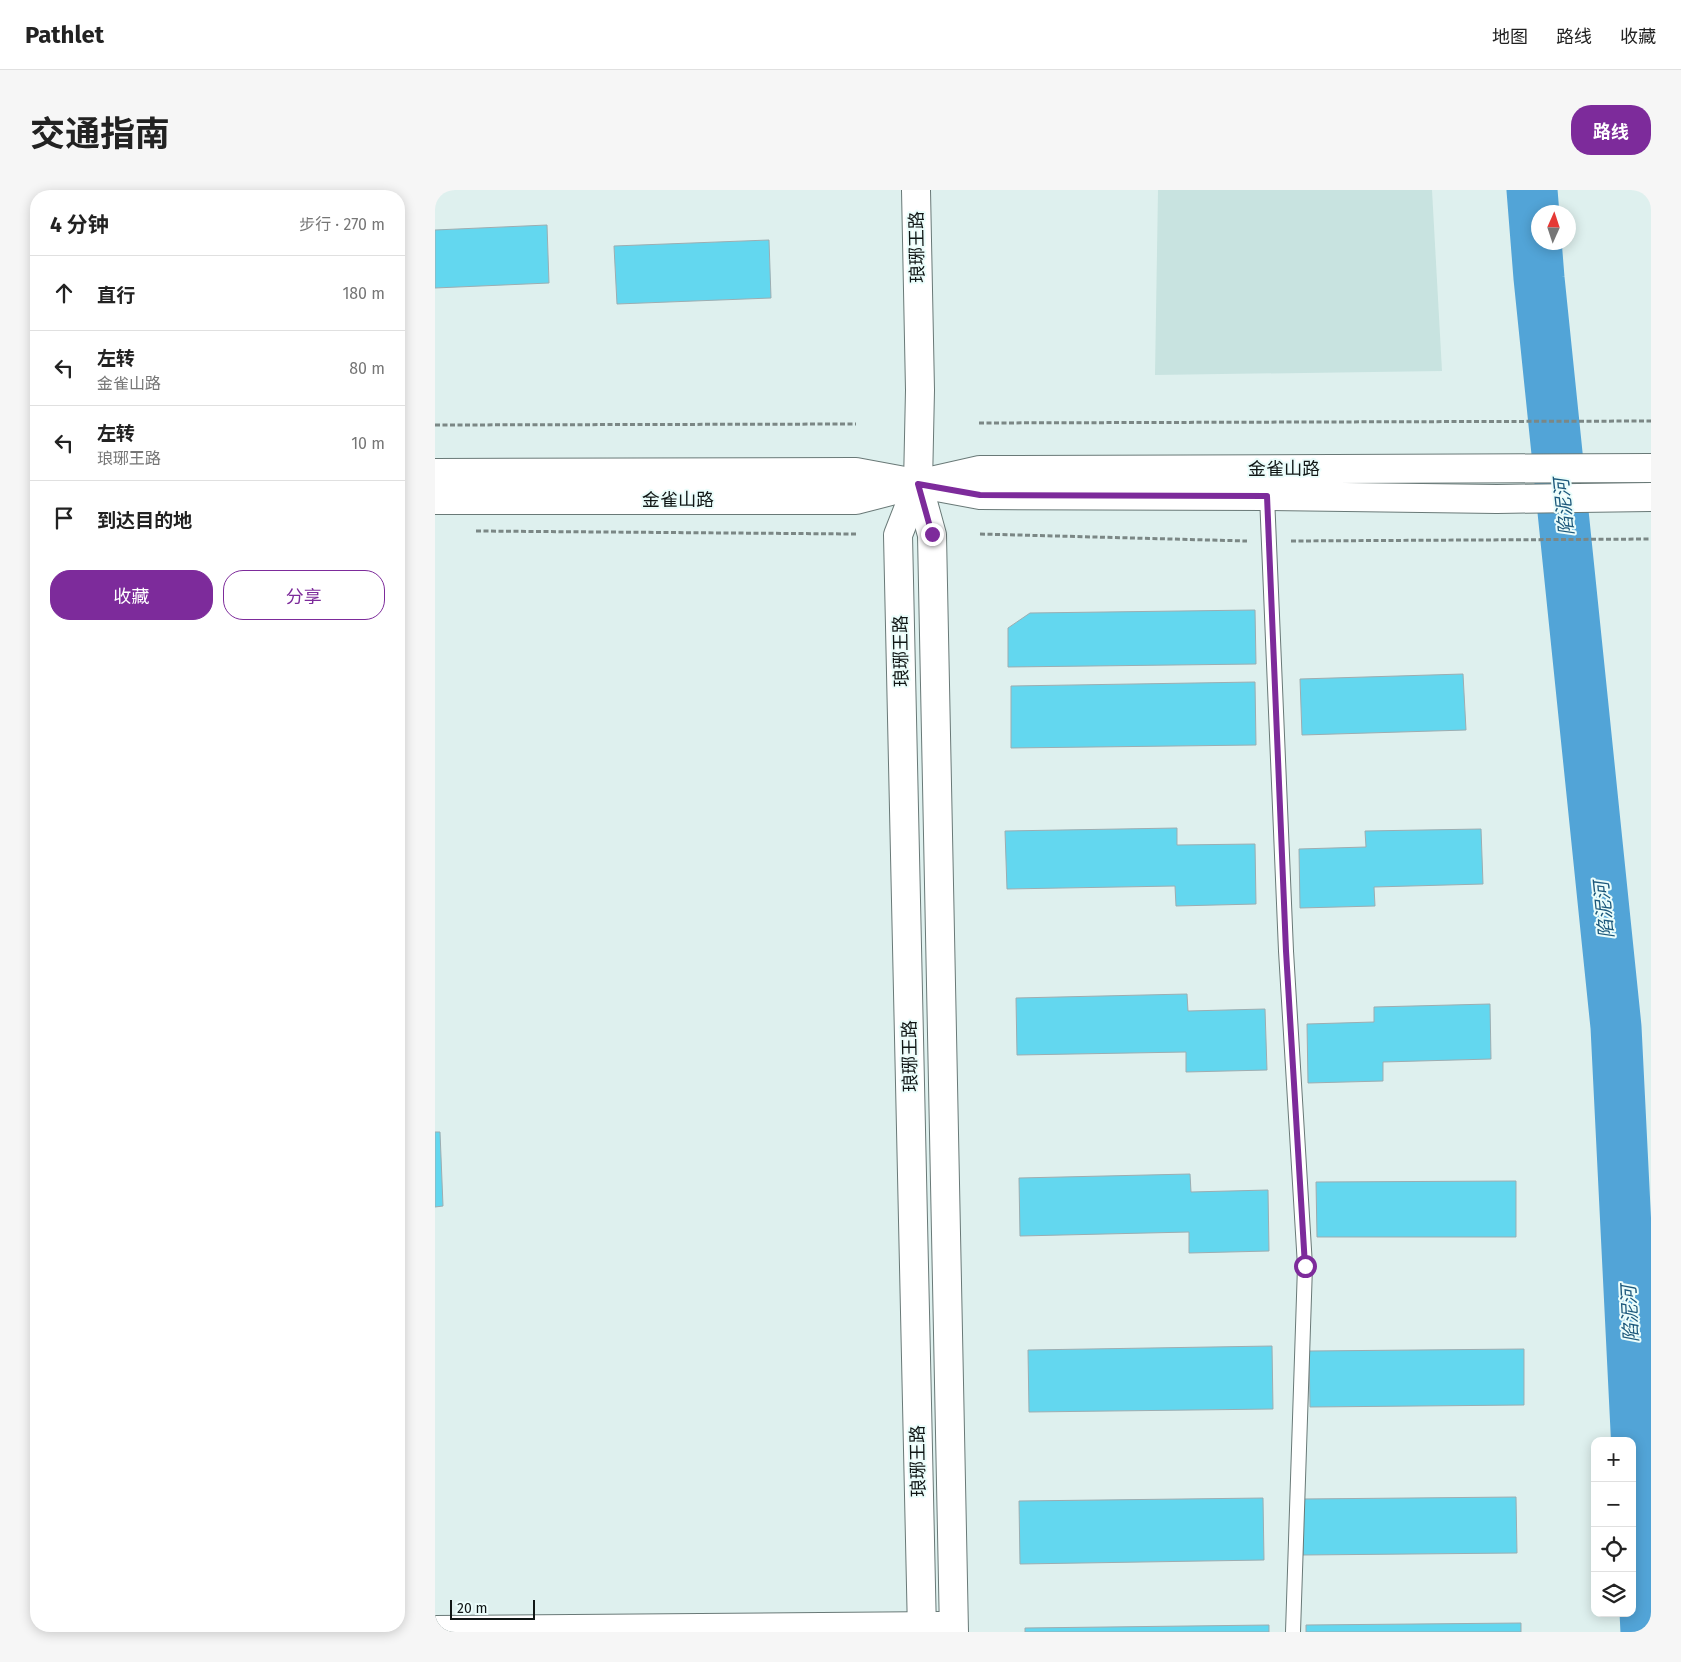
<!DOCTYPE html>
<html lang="zh">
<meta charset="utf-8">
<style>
body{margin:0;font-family:"Fira Sans","Noto Sans SC",sans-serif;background:#f6f6f6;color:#222}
.controls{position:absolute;right:15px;bottom:15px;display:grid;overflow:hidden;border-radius:10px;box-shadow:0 2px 12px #0003}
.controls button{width:45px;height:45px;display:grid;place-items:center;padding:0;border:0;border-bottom:1px solid #e0e0e0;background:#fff;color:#222;font:25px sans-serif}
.compass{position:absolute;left:1096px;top:15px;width:45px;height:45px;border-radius:50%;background:#fff;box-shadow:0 2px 12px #0003;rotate:3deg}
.scale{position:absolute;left:15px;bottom:12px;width:85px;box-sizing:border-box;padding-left:5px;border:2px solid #101615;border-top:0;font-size:14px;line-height:18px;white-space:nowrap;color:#101615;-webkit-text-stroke:4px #ebfdfb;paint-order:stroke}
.stop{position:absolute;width:15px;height:15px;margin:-11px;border:4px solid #7d2b9b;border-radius:50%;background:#fff}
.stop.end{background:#7d2b9b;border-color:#fff;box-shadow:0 1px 5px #0008}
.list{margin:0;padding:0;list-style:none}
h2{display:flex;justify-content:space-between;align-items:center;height:65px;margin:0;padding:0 20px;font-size:21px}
h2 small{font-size:16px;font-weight:400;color:#767676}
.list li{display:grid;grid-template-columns:32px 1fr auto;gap:15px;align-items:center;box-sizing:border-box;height:75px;padding:0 20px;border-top:1px solid #e0e0e0}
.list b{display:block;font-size:19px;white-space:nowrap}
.list p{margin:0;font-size:16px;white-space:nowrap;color:#767676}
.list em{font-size:16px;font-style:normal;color:#767676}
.actions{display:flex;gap:10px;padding:15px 20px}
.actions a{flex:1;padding:11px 0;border:1px solid #7d2b9b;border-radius:20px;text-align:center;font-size:18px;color:#7d2b9b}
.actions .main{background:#7d2b9b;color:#fff}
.icon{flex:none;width:28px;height:28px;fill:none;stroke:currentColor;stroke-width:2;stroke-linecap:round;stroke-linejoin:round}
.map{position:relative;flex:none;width:1216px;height:1442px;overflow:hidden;border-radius:20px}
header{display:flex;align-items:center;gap:30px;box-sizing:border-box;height:70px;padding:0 25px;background:#fff;border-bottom:1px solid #e0e0e0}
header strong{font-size:24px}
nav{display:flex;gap:28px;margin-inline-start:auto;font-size:18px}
.intro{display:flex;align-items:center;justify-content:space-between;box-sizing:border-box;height:120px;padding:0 30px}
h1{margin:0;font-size:35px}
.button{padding:12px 22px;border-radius:20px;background:#7d2b9b;color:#fff;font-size:18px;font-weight:700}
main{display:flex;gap:30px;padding:0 30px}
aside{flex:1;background:#fff;border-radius:20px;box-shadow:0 2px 12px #0003}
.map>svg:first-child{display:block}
</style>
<header>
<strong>Pathlet</strong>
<nav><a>地图</a><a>路线</a><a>收藏</a></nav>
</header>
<div class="intro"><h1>交通指南</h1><a class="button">路线</a></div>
<main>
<aside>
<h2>4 分钟<small>步行 · 270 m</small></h2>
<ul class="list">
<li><svg class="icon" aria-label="ahead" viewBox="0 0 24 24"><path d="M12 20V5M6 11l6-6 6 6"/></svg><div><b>直行</b></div><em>180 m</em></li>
<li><svg class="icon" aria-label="left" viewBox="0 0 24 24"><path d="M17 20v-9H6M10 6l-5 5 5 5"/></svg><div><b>左转</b><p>金雀山路</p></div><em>80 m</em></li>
<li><svg class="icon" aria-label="left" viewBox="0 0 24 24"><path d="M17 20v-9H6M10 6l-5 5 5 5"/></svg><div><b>左转</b><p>琅琊王路</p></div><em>10 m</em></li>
<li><svg class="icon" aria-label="arrive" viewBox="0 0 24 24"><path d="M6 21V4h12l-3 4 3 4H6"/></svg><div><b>到达目的地</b></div></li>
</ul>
<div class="actions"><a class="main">收藏</a><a>分享</a></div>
</aside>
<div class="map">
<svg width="1216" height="1442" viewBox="0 0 1216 1442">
<rect width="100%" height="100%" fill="#def0ee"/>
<path fill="#c8e3e0" d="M723 0H997L1007 181 720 185Z"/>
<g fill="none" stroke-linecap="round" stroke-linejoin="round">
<path stroke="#52a4d7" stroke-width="51" d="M1097 0 1104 88 1181 837 1211 1442"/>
</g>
<g fill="#63d7ef" stroke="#9dadb1">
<path d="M112 35 114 93 0 98V40Z"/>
<path d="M334 50 336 108 182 114 179 56Z"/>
<path d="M820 420 821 474 573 477V438L595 423Z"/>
<path d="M1028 484 1031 540 867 545 865 489Z"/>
<path d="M820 492 821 555 576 558V496Z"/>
<path d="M742 638V655L820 654 821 714 741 716 740 696 572 699 570 641Z"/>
<path d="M1046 639 1048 694 939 697 940 716 865 718 864 659 931 657 930 641Z"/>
<path d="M752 804 753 821 830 819 832 880 751 882V862L582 865 581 808Z"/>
<path d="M1055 814 1056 869 948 872V891L873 893 872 834 939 832V817Z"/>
<path d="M0 942H5L8 1016 0 1017Z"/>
<path d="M755 984 756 1002 833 1000 834 1061 754 1063V1042L585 1046 584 988Z"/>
<path d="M1081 991V1047H882L881 992Z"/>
<path d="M837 1156 838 1219 594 1222 593 1160Z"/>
<path d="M1089 1159V1215L875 1217 874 1161Z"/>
<path d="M1081 1307 1082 1363 868 1365 867 1309Z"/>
<path d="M828 1308 829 1370 585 1374 584 1311Z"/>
<path d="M1086 1433V1442H871V1435Z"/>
<path d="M834 1435V1442H590V1438Z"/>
</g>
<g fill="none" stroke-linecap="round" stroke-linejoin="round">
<defs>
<path id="lane" d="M832 306 851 761 870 1076 858 1442"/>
<g id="secondary">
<path d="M481 0 485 200 483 294 497 345 519 1442"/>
<path d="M483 294 463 345 487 1442"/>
<path d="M0 1440 506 1436"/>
</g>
<g id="primary">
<path d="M0 283 421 282 545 305 832 306 1062 309 1216 307"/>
<path d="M0 310H421L483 294 545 280 1216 278"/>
</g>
</defs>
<use href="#lane" stroke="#697977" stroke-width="16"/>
<use href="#secondary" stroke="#697977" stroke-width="30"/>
<use href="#primary" stroke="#697977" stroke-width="30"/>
<g stroke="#7b8785" stroke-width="3" stroke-dasharray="5 2.5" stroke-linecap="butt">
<path d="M544 233 1216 231"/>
<path d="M0 235 421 234"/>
<path d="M41 341 421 344"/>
<path d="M545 344 812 351"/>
<path d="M856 351 1216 349"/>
</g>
<use href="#lane" stroke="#fff" stroke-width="14"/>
<use href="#secondary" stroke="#fff" stroke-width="28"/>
<use href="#primary" stroke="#fff" stroke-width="28"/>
</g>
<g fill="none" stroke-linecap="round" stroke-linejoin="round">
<path stroke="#7d2b9b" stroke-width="6" d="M497 344 483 294 545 305 832 306 851 761 870 1076"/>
</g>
<g text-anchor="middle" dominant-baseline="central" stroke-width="4" stroke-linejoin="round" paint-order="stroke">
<g font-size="18" fill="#101615" stroke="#ebfdfb">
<text transform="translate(482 57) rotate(-91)">琅琊王路</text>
<text x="849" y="279">金雀山路</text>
<text x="243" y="310">金雀山路</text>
<text transform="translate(466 461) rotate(-91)">琅琊王路</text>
<text transform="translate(475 866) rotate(-91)">琅琊王路</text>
<text transform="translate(483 1271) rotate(-91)">琅琊王路</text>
</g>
<g font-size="19" font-style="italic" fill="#1c587b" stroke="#ebfdfb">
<text transform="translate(1129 317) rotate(-96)">陷泥河</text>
<text transform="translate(1169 720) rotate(-96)">陷泥河</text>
<text transform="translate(1195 1124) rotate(-93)">陷泥河</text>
</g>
</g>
</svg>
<div class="controls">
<button>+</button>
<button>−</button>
<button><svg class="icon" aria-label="locate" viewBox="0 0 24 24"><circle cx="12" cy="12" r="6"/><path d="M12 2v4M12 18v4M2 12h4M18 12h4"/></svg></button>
<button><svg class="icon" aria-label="layers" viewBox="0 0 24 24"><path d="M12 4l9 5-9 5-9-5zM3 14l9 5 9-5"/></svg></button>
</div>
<svg class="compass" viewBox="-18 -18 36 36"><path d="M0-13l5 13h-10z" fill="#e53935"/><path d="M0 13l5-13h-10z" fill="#767676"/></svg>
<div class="scale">20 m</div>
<div class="stop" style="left:870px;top:1076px"></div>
<div class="stop end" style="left:497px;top:344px"></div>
</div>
</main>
